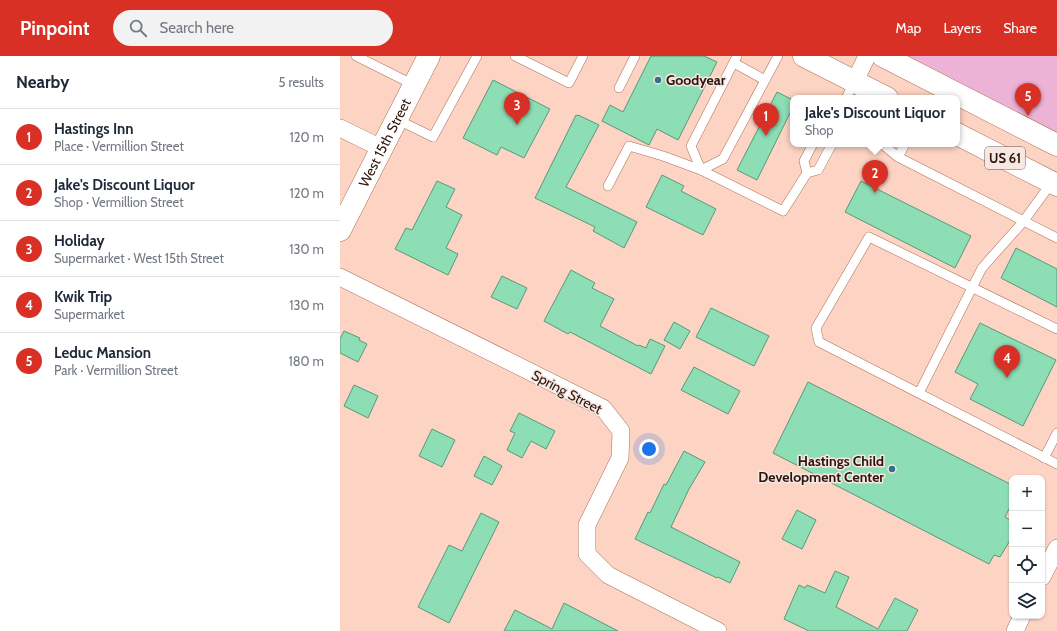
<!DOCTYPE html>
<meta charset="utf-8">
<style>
body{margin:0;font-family:Cabin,sans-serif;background:#f2f2f3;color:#1f2937}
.controls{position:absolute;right:12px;bottom:12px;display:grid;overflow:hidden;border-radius:8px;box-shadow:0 1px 3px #0004}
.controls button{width:36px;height:36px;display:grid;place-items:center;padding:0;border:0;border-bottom:1px solid #e0e1e3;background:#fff;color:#1f2937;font:20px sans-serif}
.you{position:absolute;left:309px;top:393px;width:14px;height:14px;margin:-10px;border:3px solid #fff;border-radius:50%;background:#1a73e8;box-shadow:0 0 0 6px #1a73e833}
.badge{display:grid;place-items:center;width:26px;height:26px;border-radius:50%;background:#d93025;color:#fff;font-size:13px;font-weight:700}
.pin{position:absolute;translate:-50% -33px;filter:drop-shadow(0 1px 2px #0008)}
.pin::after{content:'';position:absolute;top:21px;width:14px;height:12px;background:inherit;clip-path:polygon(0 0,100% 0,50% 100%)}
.popup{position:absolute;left:450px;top:39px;width:170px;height:52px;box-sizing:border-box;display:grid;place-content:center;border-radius:8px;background:#fff;filter:drop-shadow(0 1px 3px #0005);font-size:13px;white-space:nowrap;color:#747a83}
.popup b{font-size:15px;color:#1f2937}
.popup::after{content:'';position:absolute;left:50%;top:100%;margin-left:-8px;border:8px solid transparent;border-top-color:#fff}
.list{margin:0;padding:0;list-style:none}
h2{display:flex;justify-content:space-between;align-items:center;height:52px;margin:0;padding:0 16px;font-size:17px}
h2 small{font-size:13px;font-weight:400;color:#747a83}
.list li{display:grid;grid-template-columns:26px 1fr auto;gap:12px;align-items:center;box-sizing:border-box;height:56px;padding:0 16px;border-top:1px solid #e0e1e3}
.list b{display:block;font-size:15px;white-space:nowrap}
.list p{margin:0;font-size:13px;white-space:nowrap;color:#747a83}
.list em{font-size:13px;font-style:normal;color:#747a83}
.icon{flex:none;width:22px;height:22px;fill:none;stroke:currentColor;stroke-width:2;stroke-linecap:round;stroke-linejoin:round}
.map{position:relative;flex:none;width:717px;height:575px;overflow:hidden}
header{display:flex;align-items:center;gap:24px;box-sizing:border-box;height:56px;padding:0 20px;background:#d93025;color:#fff}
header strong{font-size:19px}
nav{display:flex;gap:22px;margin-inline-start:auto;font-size:14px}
.search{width:280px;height:36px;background:#f2f2f3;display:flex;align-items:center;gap:10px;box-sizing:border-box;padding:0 14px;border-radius:22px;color:#747a83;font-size:15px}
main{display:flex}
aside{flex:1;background:#fff}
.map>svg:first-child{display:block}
</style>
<header>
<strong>Pinpoint</strong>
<div class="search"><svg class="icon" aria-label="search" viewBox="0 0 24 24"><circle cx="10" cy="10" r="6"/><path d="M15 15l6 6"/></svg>Search here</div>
<nav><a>Map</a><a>Layers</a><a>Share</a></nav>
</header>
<main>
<aside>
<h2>Nearby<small>5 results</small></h2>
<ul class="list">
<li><span class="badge">1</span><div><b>Hastings Inn</b><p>Place · Vermillion Street</p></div><em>120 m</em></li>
<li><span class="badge">2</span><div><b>Jake's Discount Liquor</b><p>Shop · Vermillion Street</p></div><em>120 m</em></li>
<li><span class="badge">3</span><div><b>Holiday</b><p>Supermarket · West 15th Street</p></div><em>130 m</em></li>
<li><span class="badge">4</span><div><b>Kwik Trip</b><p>Supermarket</p></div><em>130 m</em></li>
<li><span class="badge">5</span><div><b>Leduc Mansion</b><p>Park · Vermillion Street</p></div><em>180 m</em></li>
</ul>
</aside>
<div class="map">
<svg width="717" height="575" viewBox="0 0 717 575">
<rect width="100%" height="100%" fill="#fdd3c3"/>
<path fill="#edb3d7" d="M543 0H717V89Z"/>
<g fill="#8dddb5" stroke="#569a79">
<path d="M311 0H364L377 6 338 84 317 73 309 89 262 65 270 49 283 56Z"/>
<path d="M153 24 210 53 184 102 161 91 157 99 123 82Z"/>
<path d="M437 36 453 44V51L417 124 397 114Z"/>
<path d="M236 59 238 60V59L259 69 226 131 297 166 284 192 253 175 255 171 195 142Z"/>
<path d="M322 119 344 130 341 135 376 153 363 179 306 151Z"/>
<path d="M97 125 115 133 106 151 122 159 106 192 118 198 108 219 55 193 66 172 72 174Z"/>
<path d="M521 125 631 180 615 212 505 156Z"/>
<path d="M676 192 717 213V251L661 222Z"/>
<path d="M231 214 255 227 252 232 274 243 260 270 298 290 299 289 306 292 310 283 325 290 311 318 230 276 228 278 204 265Z"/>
<path d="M162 220 187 232 177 253 151 241Z"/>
<path d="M371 252 429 280 414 310 356 281Z"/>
<path d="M334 266 350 275 340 293 324 284Z"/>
<path d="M640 267 716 304 683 370 630 343 638 328 615 316Z"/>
<path d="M4 275 20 282 19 284 27 288 18 306 0 297V283Z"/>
<path d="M354 311 400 335 388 358 341 334Z"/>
<path d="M468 326 672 429V447L665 461 672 465V481L660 501 654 499 649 508 433 397Z"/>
<path d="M14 329 38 340 28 362 4 350Z"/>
<path d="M179 357 215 375 206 393 191 385 182 402 167 394 175 377 170 375Z"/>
<path d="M92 373 115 384 102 411 79 400Z"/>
<path d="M344 395 365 406 349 433 331 471 400 506 390 527 378 521 377 522 295 483 308 456 310 457 324 428 326 429Z"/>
<path d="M144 400 162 410 152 429 134 420Z"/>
<path d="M457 454 476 464 462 493 442 483Z"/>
<path d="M141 457 159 466 109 567 78 551 109 489 122 495Z"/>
<path d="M495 515 509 521 496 551 538 573 555 542 578 554 567 575H469L444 563 459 529 465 532 467 529 485 537Z"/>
<path d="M224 547 278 575H164L175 554 212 573Z"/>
</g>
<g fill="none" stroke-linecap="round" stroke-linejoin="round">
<defs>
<g id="lane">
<path d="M16 0 74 29"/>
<path d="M175 0 229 27 243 0"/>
<path d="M397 0 351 90 361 114 383 103 438 0"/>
<path d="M394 7 425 24"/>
<path d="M279 32 295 0"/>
<path d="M506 42 515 25"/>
<path d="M56 63 93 81 137 0"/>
<path d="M542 88 558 101"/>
<path d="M565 88 558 101 717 182"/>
<path d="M467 117 464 105 473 88"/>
<path d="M268 130 289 90 323 100 361 114 443 155 467 117 478 114 492 88"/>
<path d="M717 273 529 181 476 272 479 286 717 408"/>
<path d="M579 337 642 212 683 166 712 126"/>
<path d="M704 402 717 377"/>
</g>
<g id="street">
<path d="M515 25 527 0"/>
<path d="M0 72 41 92"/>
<path d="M0 221 263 352 281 375 280 402 247 469V498L268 519 378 575"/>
<path d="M702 521 717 492"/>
<path d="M675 575 682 560"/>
</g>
<g id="secondary">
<path id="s1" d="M0 174 89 0"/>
</g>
<g id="highway">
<path d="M464 0 547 42"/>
<path d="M543 0 717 89"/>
<path d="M617 78 717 129"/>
</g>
</defs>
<use href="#lane" stroke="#ae7058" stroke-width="10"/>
<use href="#street" stroke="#ae7058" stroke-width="18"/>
<use href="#secondary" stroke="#ae7058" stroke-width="23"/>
<use href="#highway" stroke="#ae7058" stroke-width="23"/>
<use href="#lane" stroke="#fff" stroke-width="9"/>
<use href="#street" stroke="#fff" stroke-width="17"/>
<use href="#secondary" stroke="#fff" stroke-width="22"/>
<use href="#highway" stroke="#fff" stroke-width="22"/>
</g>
<g fill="#327286" stroke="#f6e7e2" stroke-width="1.5">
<circle cx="318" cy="24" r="4"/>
<circle cx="552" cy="413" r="4"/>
</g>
<g text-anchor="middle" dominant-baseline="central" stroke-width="3" stroke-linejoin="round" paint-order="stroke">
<rect fill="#f6e7e2" stroke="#6a554c" stroke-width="1" x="645" y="91" width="40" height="22" rx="3"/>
<g font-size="13" font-weight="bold" fill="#2e160c">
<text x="665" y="102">US 61</text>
</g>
<g font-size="14" font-weight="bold" fill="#2e160c" stroke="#f6e7e2" text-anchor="start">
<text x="326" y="24">Goodyear</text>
<text x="544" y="405" text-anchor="end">Hastings Child<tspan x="544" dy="16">Development Center</tspan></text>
</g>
<g font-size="14" fill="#2e160c" stroke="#f6e7e2">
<text stroke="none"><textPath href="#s1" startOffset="98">West 15th Street</textPath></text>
<text transform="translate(227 336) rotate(28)">Spring Street</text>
</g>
</g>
</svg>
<div class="controls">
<button>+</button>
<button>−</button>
<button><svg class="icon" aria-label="locate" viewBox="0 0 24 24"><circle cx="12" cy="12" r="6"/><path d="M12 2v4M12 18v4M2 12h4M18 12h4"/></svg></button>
<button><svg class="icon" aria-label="layers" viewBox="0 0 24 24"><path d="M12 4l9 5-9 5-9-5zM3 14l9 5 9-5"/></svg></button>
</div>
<div class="you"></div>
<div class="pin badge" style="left:426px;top:80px">1</div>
<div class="pin badge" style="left:535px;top:137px">2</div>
<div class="popup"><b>Jake's Discount Liquor</b>Shop</div>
<div class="pin badge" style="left:177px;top:69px">3</div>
<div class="pin badge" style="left:667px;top:322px">4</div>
<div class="pin badge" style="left:688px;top:60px">5</div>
</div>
</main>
